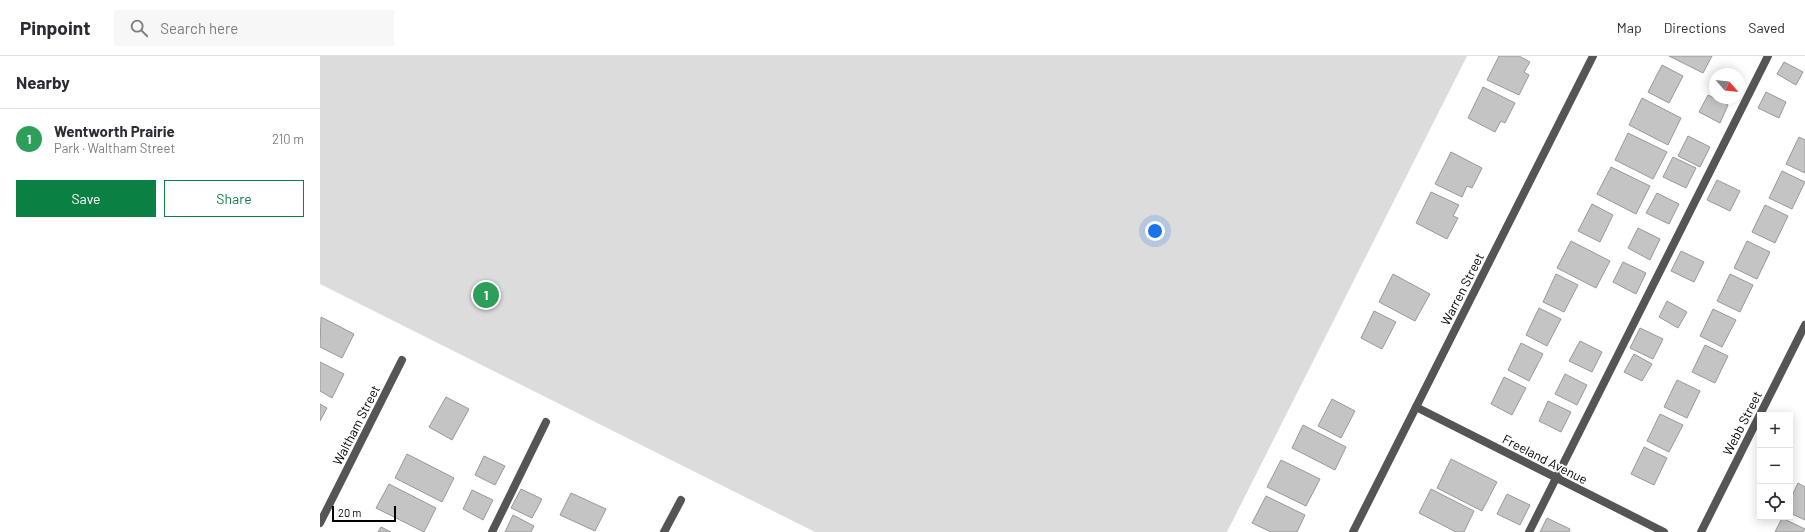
<!DOCTYPE html>
<meta charset="utf-8">
<style>
body{margin:0;font-family:Barlow,sans-serif;background:#f7f7f7;color:#2b2b33}
.controls{position:absolute;right:12px;bottom:12px;display:grid;overflow:hidden;border-radius:0px;box-shadow:0 2px 10px #0003}
.controls button{width:36px;height:36px;display:grid;place-items:center;padding:0;border:0;border-bottom:1px solid #e1e1e2;background:#fff;color:#2b2b33;font:20px sans-serif}
.compass{position:absolute;left:1389px;top:12px;width:36px;height:36px;border-radius:50%;background:#fff;box-shadow:0 2px 10px #0003;rotate:117deg}
.scale{position:absolute;left:12px;bottom:10px;width:64px;box-sizing:border-box;padding-left:4px;border:2px solid #000;border-top:0;font-size:11px;line-height:14px;white-space:nowrap;color:#000;-webkit-text-stroke:3px #fff;paint-order:stroke}
.you{position:absolute;left:835px;top:175px;width:14px;height:14px;margin:-10px;border:3px solid #fff;border-radius:50%;background:#1a73e8;box-shadow:0 0 0 6px #1a73e833}
.badge{display:grid;place-items:center;width:26px;height:26px;border-radius:50%;background:#0b8043;color:#fff;font-size:13px;font-weight:700}
.pin{position:absolute;translate:-50% -50%;border:2px solid #fff;box-shadow:0 1px 4px #0006}
.list{margin:0;padding:0;list-style:none}
h2{display:flex;justify-content:space-between;align-items:center;height:52px;margin:0;padding:0 16px;font-size:17px}
h2 small{font-size:13px;font-weight:400;color:#7c7c81}
.list li{display:grid;grid-template-columns:26px 1fr auto;gap:12px;align-items:center;box-sizing:border-box;height:60px;padding:0 16px;border-top:1px solid #e1e1e2}
.list b{display:block;font-size:15px;white-space:nowrap}
.list p{margin:0;font-size:13px;white-space:nowrap;color:#7c7c81}
.list em{font-size:13px;font-style:normal;color:#7c7c81}
.actions{display:flex;gap:8px;padding:12px 16px}
.actions a{flex:1;padding:9px 0;border:1px solid #0b8043;border-radius:0px;text-align:center;font-size:14px;color:#0b8043}
.actions .main{background:#0b8043;color:#fff}
.icon{flex:none;width:22px;height:22px;fill:none;stroke:currentColor;stroke-width:2;stroke-linecap:round;stroke-linejoin:round}
.map{position:relative;flex:none;width:1485px;height:476px;overflow:hidden}
header{display:flex;align-items:center;gap:24px;box-sizing:border-box;height:56px;padding:0 20px;background:#fff;border-bottom:1px solid #e1e1e2}
header strong{font-size:19px}
nav{display:flex;gap:22px;margin-inline-start:auto;font-size:14px}
.search{width:280px;height:36px;background:#f7f7f7;display:flex;align-items:center;gap:10px;box-sizing:border-box;padding:0 14px;border-radius:0px;color:#7c7c81;font-size:15px}
main{display:flex}
aside{flex:1;background:#fff}
.map>svg:first-child{display:block}
</style>
<header>
<strong>Pinpoint</strong>
<div class="search"><svg class="icon" aria-label="search" viewBox="0 0 24 24"><circle cx="10" cy="10" r="6"/><path d="M15 15l6 6"/></svg>Search here</div>
<nav><a>Map</a><a>Directions</a><a>Saved</a></nav>
</header>
<main>
<aside>
<h2>Nearby<small></small></h2>
<ul class="list">
<li><span class="badge" style="background:#2e9e5b">1</span><div><b>Wentworth Prairie</b><p>Park · Waltham Street</p></div><em>210 m</em></li>
</ul>
<div class="actions"><a class="main">Save</a><a>Share</a></div>
</aside>
<div class="map">
<svg width="1485" height="476" viewBox="0 0 1485 476">
<rect width="100%" height="100%" fill="#fff"/>
<path fill="#dcdcdc" d="M0 0H1147L907 476H495L0 228Z"/>
<g fill="#c4c4c4" stroke="#999">
<path d="M1179 0H1199L1210 6 1204 16 1209 19 1199 39 1167 24Z"/>
<path d="M1349 0H1392L1383 17Z"/>
<path d="M1464 6 1483 16 1476 29 1457 18Z"/>
<path d="M1342 9 1363 20 1349 47 1328 36Z"/>
<path d="M1163 31 1195 47 1185 67 1181 65 1175 76 1148 62Z"/>
<path d="M1446 36 1466 46 1459 62 1438 52Z"/>
<path d="M1388 39 1408 49 1400 67 1379 56Z"/>
<path d="M1322 42 1361 62 1348 89 1309 69Z"/>
<path d="M1308 77 1347 96 1333 123 1295 104Z"/>
<path d="M1368 80 1390 91 1380 111 1358 100Z"/>
<path d="M1479 81 1485 84V117L1466 108Z"/>
<path d="M1131 96 1162 112 1152 132 1147 130 1142 141 1115 128Z"/>
<path d="M1353 101 1376 112 1366 132 1343 121Z"/>
<path d="M1291 111 1330 130 1316 158 1277 138Z"/>
<path d="M1462 115 1485 126 1472 153 1449 142Z"/>
<path d="M1397 124 1420 135 1410 155 1387 144Z"/>
<path d="M1111 136 1139 149 1133 160 1138 162 1127 183 1096 167Z"/>
<path d="M1337 137 1359 148 1349 168 1326 157Z"/>
<path d="M1272 148 1293 159 1280 186 1258 175Z"/>
<path d="M1445 149 1468 160 1455 187 1432 176Z"/>
<path d="M1318 172 1340 183 1330 204 1308 192Z"/>
<path d="M1251 185 1290 205 1276 232 1237 212Z"/>
<path d="M1427 185 1450 196 1437 223 1414 212Z"/>
<path d="M1361 195 1384 206 1374 226 1351 215Z"/>
<path d="M1303 206 1326 217 1316 238 1293 226Z"/>
<path d="M1073 218 1110 238 1095 265 1059 246Z"/>
<path d="M1236 218 1258 229 1244 256 1223 246Z"/>
<path d="M1410 218 1433 229 1420 256 1397 245Z"/>
<path d="M1347 245 1367 256 1358 272 1339 261Z"/>
<path d="M1219 252 1241 263 1227 290 1206 279Z"/>
<path d="M1393 253 1416 264 1402 291 1380 280Z"/>
<path d="M1054 255 1076 266 1062 293 1041 282Z"/>
<path d="M1 261 34 278 22 302 0 291Z"/>
<path d="M1320 272 1343 283 1333 303 1310 292Z"/>
<path d="M1260 285 1282 296 1272 316 1249 305Z"/>
<path d="M1201 287 1223 298 1209 325 1188 314Z"/>
<path d="M1385 289 1408 300 1395 327 1372 316Z"/>
<path d="M1314 298 1332 308 1322 325 1304 316Z"/>
<path d="M0 306 24 318 12 342 0 335Z"/>
<path d="M1245 318 1267 329 1257 349 1235 338Z"/>
<path d="M1184 321 1206 332 1192 359 1171 348Z"/>
<path d="M1357 324 1380 335 1367 362 1344 351Z"/>
<path d="M126 341 149 353 132 384 109 371Z"/>
<path d="M1012 343 1035 355 1021 382 998 370Z"/>
<path d="M1228 345 1251 356 1241 376 1219 365Z"/>
<path d="M0 348 7 352 0 365Z"/>
<path d="M1340 358 1363 369 1349 396 1327 385Z"/>
<path d="M983 369 1026 391 1015 414 972 392Z"/>
<path d="M1324 391 1347 402 1334 429 1311 418Z"/>
<path d="M87 398 134 422 122 446 75 422Z"/>
<path d="M164 400 185 410 175 429 155 419Z"/>
<path d="M1131 403 1177 426 1162 455 1117 432Z"/>
<path d="M961 404 1000 423 986 450 947 431Z"/>
<path d="M1478 427 1485 431V464L1470 457V444Z"/>
<path d="M69 428 116 452 104 476 56 452Z"/>
<path d="M201 433 222 443 212 462 191 452Z"/>
<path d="M1111 433 1154 455 1144 476H1136L1099 457Z"/>
<path d="M152 434 173 444 163 464 143 453Z"/>
<path d="M251 437 286 453 275 475 240 459Z"/>
<path d="M1187 438 1210 449 1200 469 1177 458Z"/>
<path d="M946 440 985 459 977 476H951L932 467Z"/>
<path d="M193 459 214 470 211 476H185Z"/>
<path d="M1227 462 1250 473 1249 476H1220Z"/>
<path d="M1462 462 1485 473 1483 476H1455Z"/>
<path d="M61 471 71 476H58Z"/>
</g>
<g fill="none" stroke-linecap="round" stroke-linejoin="round">
<g stroke="#555" stroke-width="8">
<path d="M172 476 226 366"/>
<path d="M1209 476 1448 0"/>
</g>
<g stroke="#555" stroke-width="8">
<path d="M1096 351 1344 476"/>
<path d="M0 467 82 304"/>
<path d="M344 476 361 444"/>
<path d="M1033 476 1273 0"/>
<path d="M1381 476 1485 269"/>
</g>
</g>
<g text-anchor="middle" dominant-baseline="central" stroke-width="3.5" stroke-linejoin="round" paint-order="stroke">
<g font-size="13" fill="#000" stroke="#fff">
<text transform="translate(1142 233) rotate(-63)">Warren Street</text>
<text transform="translate(1422 367) rotate(-63)">Webb Street</text>
<text transform="translate(36 369) rotate(-63)">Waltham Street</text>
<text transform="translate(1225 403) rotate(27)">Freeland Avenue</text>
</g>
</g>
</svg>
<div class="controls">
<button>+</button>
<button>−</button>
<button><svg class="icon" aria-label="locate" viewBox="0 0 24 24"><circle cx="12" cy="12" r="6"/><path d="M12 2v4M12 18v4M2 12h4M18 12h4"/></svg></button>
</div>
<svg class="compass" viewBox="-18 -18 36 36"><path d="M0-13l5 13h-10z" fill="#e53935"/><path d="M0 13l5-13h-10z" fill="#7c7c81"/></svg>
<div class="scale">20 m</div>
<div class="you"></div>
<div class="pin badge" style="left:166px;top:239px;background:#2e9e5b">1</div>
</div>
</main>
